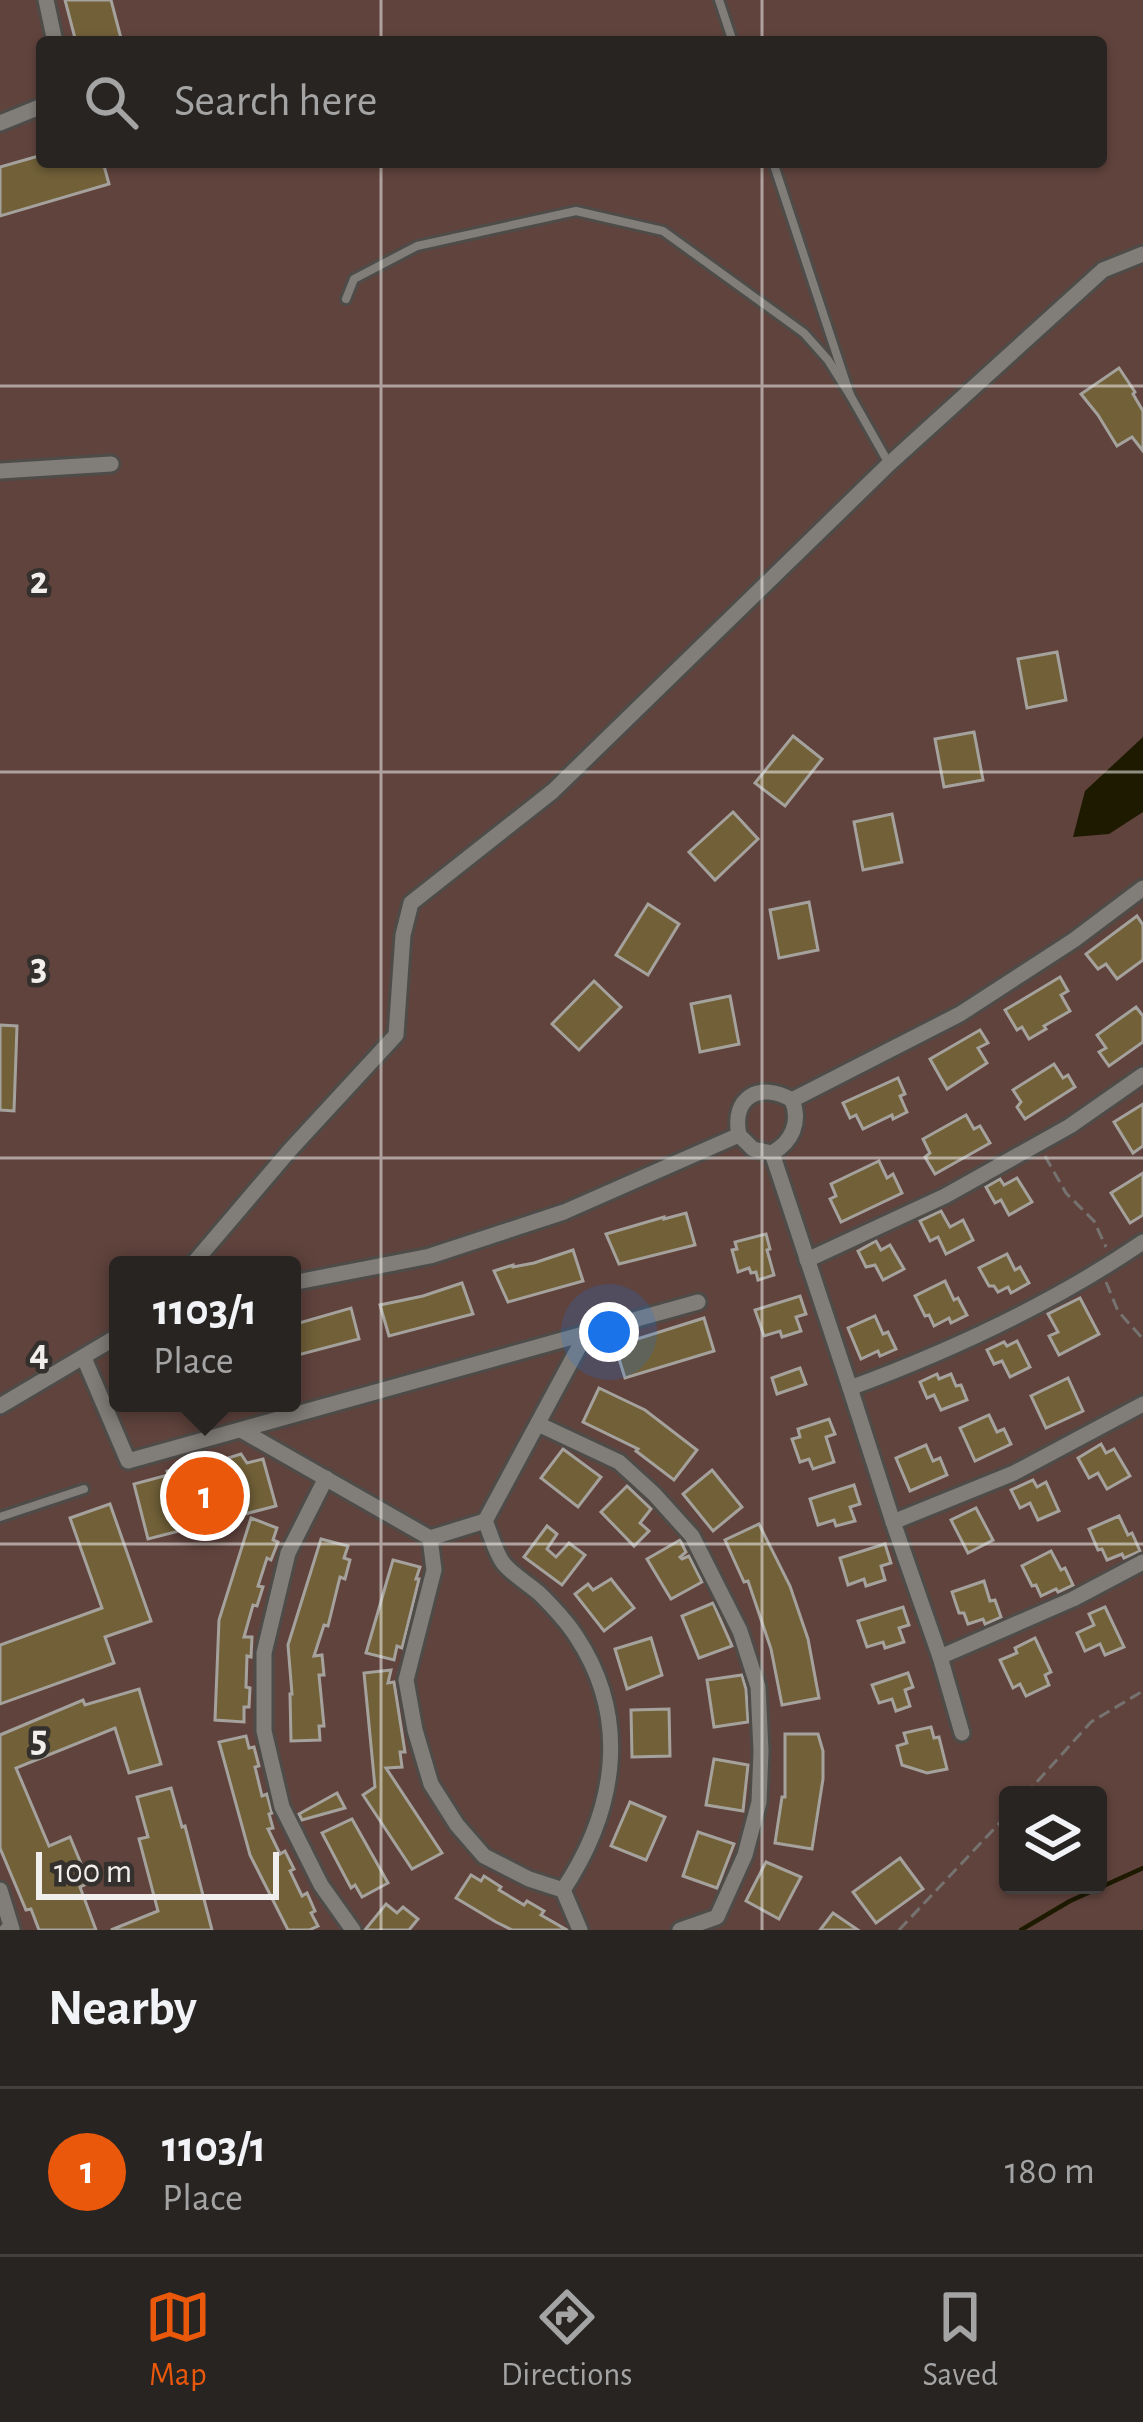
<!DOCTYPE html>
<style>
body{margin:0;font-family:"Alegreya Sans",sans-serif;background:#33302f;color:#f1f3f6}
.controls{position:absolute;right:36px;bottom:36px;display:grid;overflow:hidden;border-radius:12px;box-shadow:0 3px 9px #0004}
.controls button{width:108px;height:108px;display:grid;place-items:center;padding:0;border:0;border-bottom:3px solid #434140;background:#272422;color:#f1f3f6;font:60px sans-serif}
.scale{position:absolute;left:36px;bottom:30px;width:243px;box-sizing:border-box;padding-left:12px;border:6px solid #f1efed;border-top:0;font-size:33px;line-height:42px;white-space:nowrap;color:#f1efed;-webkit-text-stroke:9px #34302d;paint-order:stroke}
.you{position:absolute;left:609px;top:1332px;width:42px;height:42px;margin:-30px;border:9px solid #fff;border-radius:50%;background:#1a73e8;box-shadow:0 0 0 18px #1a73e833}
.badge{display:grid;place-items:center;width:78px;height:78px;border-radius:50%;background:#ea580c;color:#fff;font-size:39px;font-weight:700}
.pin{position:absolute;translate:-50% -50%;border:6px solid #fff;box-shadow:0 3px 12px #0006}
.popup{position:absolute;left:109px;top:1256px;width:192px;height:156px;box-sizing:border-box;display:grid;place-content:center;border-radius:12px;background:#272422;filter:drop-shadow(0 3px 9px #0005);font-size:39px;white-space:nowrap;color:#a4a4a5}
.popup b{font-size:45px;color:#f1f3f6}
.popup::after{content:'';position:absolute;left:50%;top:100%;margin-left:-24px;border:24px solid transparent;border-top-color:#272422}
.list{margin:0;padding:0;list-style:none}
h2{display:flex;justify-content:space-between;align-items:center;height:156px;margin:0;padding:0 48px;font-size:51px}
h2 small{font-size:39px;font-weight:400;color:#a4a4a5}
.list li{display:grid;grid-template-columns:78px 1fr auto;gap:36px;align-items:center;box-sizing:border-box;height:168px;padding:0 48px;border-top:3px solid #434140}
.list b{display:block;font-size:45px;white-space:nowrap}
.list p{margin:0;font-size:39px;white-space:nowrap;color:#a4a4a5}
.list em{font-size:39px;font-style:normal;color:#a4a4a5}
.icon{flex:none;width:66px;height:66px;fill:none;stroke:currentColor;stroke-width:2;stroke-linecap:round;stroke-linejoin:round}
.map{position:relative;flex:none;width:1143px;height:1930px;overflow:hidden}
.search{position:absolute;background:#272422;box-shadow:0 3px 9px #0004;left:36px;right:36px;top:36px;height:132px;display:flex;align-items:center;gap:30px;box-sizing:border-box;padding:0 42px;border-radius:12px;color:#a4a4a5;font-size:45px}
.sheet{height:324px;background:#272422}
nav{display:flex;justify-content:space-around;align-items:center;box-sizing:border-box;height:168px;border-top:3px solid #434140;background:#272422;font-size:33px;color:#a4a4a5}
nav a{display:grid;justify-items:center;gap:6px}
nav .on{color:#ea580c}
.map>svg:first-child{display:block}
</style>
<div class="map">
<svg width="1143" height="1930" viewBox="0 0 1143 1930">
<rect width="100%" height="100%" fill="#34302d"/>
<path fill="#60433d" fill-rule="evenodd" d="M0 0H1143V1930H0ZM42 42H1101V162H42ZM118 1265H292V1403H118ZM1008 1795H1098V1885H1008Z"/>
<path fill="#1d1a00" d="M1143 737V812L1109 834 1073 837 1085 791Z"/>
<g fill="none" stroke-linecap="round" stroke-linejoin="round">
<path stroke="#1d1a00" stroke-width="4.5" d="M1021 1930 1070 1901 1143 1868"/>
</g>
<g fill="#716038" stroke="#a5a29d" stroke-width="3">
<path d="M65 0H111L122 42H76Z"/>
<path d="M42 155V162H103L109 184 0 216V167Z"/>
<path d="M1119 368 1135 392 1133 394 1143 411V451L1132 437 1117 446 1098 415 1081 394Z"/>
<path d="M1057 652 1066 700 1027 708 1018 659Z"/>
<path d="M974 732 983 780 944 787 935 739Z"/>
<path d="M793 736 822 759 785 806 755 783Z"/>
<path d="M733 812 758 839 715 880 689 852Z"/>
<path d="M892 814 902 862 863 870 854 822Z"/>
<path d="M809 902 818 950 779 958 770 910Z"/>
<path d="M648 904 679 924 648 975 616 955Z"/>
<path d="M1137 916 1143 925V960L1117 979 1106 964 1098 969 1086 954Z"/>
<path d="M1060 977 1068 991 1061 995 1070 1011 1044 1026 1046 1029 1029 1039 1022 1027 1017 1030 1005 1010Z"/>
<path d="M594 981 621 1007 579 1050 552 1024Z"/>
<path d="M730 996 739 1044 700 1052 691 1004Z"/>
<path d="M1136 1007 1143 1016V1042L1109 1066 1099 1052 1106 1048 1097 1035Z"/>
<path d="M0 1025 17 1026 14 1111 0 1110Z"/>
<path d="M980 1030 988 1043 978 1048 987 1063 947 1089 930 1059Z"/>
<path d="M1054 1064 1063 1078 1068 1075 1075 1087 1025 1119 1017 1107 1021 1102 1013 1090Z"/>
<path d="M898 1078 905 1094 900 1096 907 1112 893 1119 892 1115 863 1129 856 1115 850 1118 843 1103Z"/>
<path d="M1143 1104V1146L1133 1153 1114 1122Z"/>
<path d="M966 1115 974 1129 980 1126 990 1143 935 1174 925 1157 930 1153 923 1139Z"/>
<path d="M879 1161 887 1178 893 1174 902 1193 841 1222 830 1199 836 1196 831 1184Z"/>
<path d="M1143 1173V1215L1130 1223 1111 1193Z"/>
<path d="M1017 1178 1032 1202 1009 1215 1001 1200 995 1203 986 1187 1000 1179 1004 1185Z"/>
<path d="M941 1211 950 1227 963 1220 973 1240 946 1254 938 1237 930 1241 920 1221Z"/>
<path d="M686 1213 695 1245 619 1264 606 1234 664 1217V1219Z"/>
<path d="M766 1234 770 1249 767 1250 774 1275 758 1280 756 1272 751 1273 749 1268 738 1272 732 1250 737 1249 735 1242Z"/>
<path d="M876 1241 881 1250 890 1245 904 1269 883 1280 875 1265 866 1267 858 1251Z"/>
<path d="M573 1250 583 1281 508 1302 494 1271 513 1265V1267L534 1263Z"/>
<path d="M1007 1254 1015 1270 1020 1267 1029 1283 1011 1293 1008 1287 998 1292 994 1286H989L979 1268Z"/>
<path d="M945 1281 954 1300 958 1298 967 1315 951 1323 949 1318 934 1326 929 1315 925 1316 915 1296Z"/>
<path d="M462 1283 473 1314 389 1336 380 1305 423 1296Z"/>
<path d="M800 1296 806 1314 796 1317 801 1331 782 1337 780 1331 764 1336 755 1310Z"/>
<path d="M1080 1298 1099 1334 1059 1355 1049 1336 1058 1332 1048 1314Z"/>
<path d="M351 1308 359 1339 298 1355 292 1325Z"/>
<path d="M875 1316 883 1334 888 1332 896 1349 880 1356 878 1351 861 1359 848 1328Z"/>
<path d="M704 1318 714 1351 625 1378 615 1346Z"/>
<path d="M1017 1341 1030 1367 1010 1377 1002 1361 994 1364 987 1350 1004 1342 1007 1346Z"/>
<path d="M800 1368 806 1384 777 1394 772 1378Z"/>
<path d="M937 1374 939 1379 951 1374 956 1386 961 1385 967 1400 941 1410 934 1395 927 1398 920 1382Z"/>
<path d="M1068 1378 1083 1411 1046 1428 1031 1396Z"/>
<path d="M599 1388 645 1410 697 1450 674 1480 636 1451 638 1449 583 1422Z"/>
<path d="M989 1415 997 1432 1004 1429 1011 1444 975 1461 960 1428Z"/>
<path d="M829 1419 835 1434 826 1437 834 1462 813 1469 809 1459 800 1462 792 1439 800 1437 798 1429Z"/>
<path d="M1101 1444 1106 1453 1114 1449 1130 1476 1107 1489 1098 1473 1089 1478 1078 1458Z"/>
<path d="M926 1445 933 1461 940 1458 947 1475 910 1491 896 1458Z"/>
<path d="M563 1449 601 1477 578 1507 541 1478Z"/>
<path d="M241 1454 247 1463 263 1459 276 1506 148 1539 134 1484 168 1475 167 1471 184 1467 189 1485 233 1474 228 1458Z"/>
<path d="M712 1470 742 1507 713 1531 683 1494Z"/>
<path d="M1033 1480 1037 1487 1046 1482 1059 1511 1038 1520 1030 1503 1020 1508 1011 1490Z"/>
<path d="M854 1485 860 1504 850 1507 855 1521 836 1526 834 1520 818 1525 810 1499Z"/>
<path d="M627 1486 651 1509 640 1523 649 1531 634 1546 601 1512Z"/>
<path d="M110 1504 151 1621 105 1637 114 1663 0 1704V1645L102 1608 70 1518Z"/>
<path d="M976 1508 993 1540 968 1553 951 1520Z"/>
<path d="M1119 1516 1128 1535 1132 1533 1140 1551 1124 1558 1122 1554 1107 1560 1102 1549 1098 1550 1089 1529Z"/>
<path d="M251 1518 277 1528 273 1540 278 1542 271 1560 267 1558 258 1586 263 1587 257 1606 253 1605 244 1637H252L251 1657 247 1656 246 1687 250 1688 249 1707H244V1722L215 1720 219 1620Z"/>
<path d="M759 1524 790 1586 808 1639 819 1698 782 1705 771 1649 748 1581 744 1582 725 1540Z"/>
<path d="M547 1526 557 1534 547 1549 556 1557 569 1543 585 1555 562 1585 524 1557Z"/>
<path d="M321 1539 348 1546 344 1558 350 1560 345 1579 340 1577 328 1626 324 1625 314 1656 322 1655 324 1675H319L324 1726H319L320 1740 291 1741 290 1694H292L288 1645Z"/>
<path d="M680 1540 686 1552 680 1557 682 1559 689 1556 702 1582 671 1599 647 1559Z"/>
<path d="M885 1544 891 1563 881 1566 885 1580 866 1586 864 1579 848 1585 840 1558Z"/>
<path d="M1051 1551 1061 1570 1065 1568 1073 1585 1058 1592 1056 1589 1041 1596 1036 1585 1032 1586 1022 1566Z"/>
<path d="M393 1560 420 1567 416 1579H419L402 1648 397 1646 394 1660 366 1653Z"/>
<path d="M611 1579 634 1608 604 1631 575 1594 588 1584 593 1590Z"/>
<path d="M984 1581 990 1601 995 1600 1001 1617 985 1624 983 1619 968 1624 964 1613H959L952 1592Z"/>
<path d="M713 1603 732 1646 699 1658 682 1616Z"/>
<path d="M903 1607 909 1625 899 1628 904 1642 885 1648 883 1642 867 1647 858 1621Z"/>
<path d="M1105 1607 1124 1647 1105 1655 1100 1644 1085 1651 1077 1633 1094 1625 1089 1614Z"/>
<path d="M651 1638 662 1675 627 1689 615 1649Z"/>
<path d="M1035 1638 1051 1672 1045 1675 1049 1685 1026 1696 1020 1684 1013 1688 1000 1660 1017 1653 1015 1648Z"/>
<path d="M391 1670 388 1683 394 1682 405 1752H400L402 1767 386 1768 442 1853 412 1869 363 1795 375 1787 364 1673Z"/>
<path d="M908 1673 913 1687 905 1690 910 1706 896 1711 892 1699 879 1703 872 1685Z"/>
<path d="M742 1675 746 1689 748 1722 714 1727 707 1680Z"/>
<path d="M139 1689 161 1764 129 1773 115 1728 16 1768 49 1846 70 1837 89 1883 80 1887 96 1930H39L31 1909 26 1910 0 1848V1735L83 1700 85 1705Z"/>
<path d="M669 1709 670 1756 632 1757 631 1710Z"/>
<path d="M931 1727 934 1738 939 1737 947 1769 927 1773 902 1765 897 1746 907 1743 904 1733Z"/>
<path d="M785 1734H818L823 1751V1779L812 1849 775 1843 782 1797H785Z"/>
<path d="M246 1736 249 1748 254 1747 259 1766 255 1767 262 1796 267 1794 272 1813 269 1814 273 1828 268 1829 280 1854 285 1851 294 1869 290 1871 302 1896 307 1893 315 1911 311 1913 318 1926 309 1930H288L250 1855 219 1742Z"/>
<path d="M714 1759 748 1765 743 1811 706 1805Z"/>
<path d="M171 1788 182 1827 185 1826 212 1930H111L158 1911 139 1839 148 1837 137 1797Z"/>
<path d="M337 1793 345 1808 302 1820 299 1814Z"/>
<path d="M630 1802 665 1817 646 1860 611 1846Z"/>
<path d="M352 1819 388 1883 362 1897 355 1885 351 1888 322 1833Z"/>
<path d="M698 1832 734 1844 717 1888 683 1876Z"/>
<path d="M900 1858 923 1889 876 1923 853 1892Z"/>
<path d="M766 1862 801 1877 779 1919 746 1901Z"/>
<path d="M471 1875 481 1881 484 1876 501 1887 499 1890 524 1905 527 1901 544 1911 541 1915 567 1930H512L496 1922 456 1898Z"/>
<path d="M386 1904 397 1913 403 1907 418 1919 409 1930H365Z"/>
<path d="M833 1913 858 1930H820Z"/>
</g>
<g fill="none" stroke-linecap="round" stroke-linejoin="round">
<defs>
<g id="service">
<path d="M719 0 733 42"/>
<path d="M773 162 850 395 888 462"/>
<path d="M346 299 354 279 417 246 576 211 663 231 804 333 828 360 850 395"/>
<path d="M0 1517 84 1489"/>
</g>
<g id="minor">
<path d="M46 0 55 42"/>
<path d="M0 123 42 106"/>
<path d="M0 471 111 464"/>
<path d="M739 1135C731 1097 760 1081 792 1100L960 1014 1074 940 1143 888"/>
<path d="M772 1153 850 1388C953 1350 1052 1304 1143 1242"/>
<path d="M807 1260 945 1196 1070 1126 1143 1075"/>
<path d="M192 1265 290 1150 396 1035 403 935 411 903 553 791 889 464 1103 270 1143 254"/>
<path d="M292 1283 430 1256 564 1212 739 1135 753 1149 772 1153C792 1142 801 1122 792 1100"/>
<path d="M84 1358 128 1461 698 1302"/>
<path d="M850 1388 893 1522 1014 1473 1143 1404"/>
<path d="M0 1406 118 1336"/>
<path d="M538 1424 619 1462 654 1494 692 1536 740 1631 758 1687 761 1751 759 1802 745 1855 717 1917 680 1930"/>
<path d="M241 1430 430 1538 485 1521 587 1332"/>
<path d="M326 1478 288 1553 264 1653V1731L282 1807 321 1885 353 1930"/>
<path d="M485 1521C491 1534 495 1553 504 1564 513 1575 529 1584 540 1594 552 1606 567 1622 576 1636 631 1719 616 1810 563 1890"/>
<path d="M893 1522 940 1657 1073 1599 1143 1562"/>
<path d="M430 1538 434 1570 406 1680 415 1730 431 1784 457 1825 484 1856 529 1879 563 1890 580 1930"/>
<path d="M940 1657 962 1733"/>
<path d="M0 1890 12 1929 7 1930"/>
</g>
</defs>
<use href="#service" stroke="#4e4c49" stroke-width="14"/>
<use href="#minor" stroke="#4e4c49" stroke-width="21"/>
<g stroke="#75726f" stroke-width="3" stroke-dasharray="12 6" stroke-linecap="butt">
<path d="M1045 1156 1066 1193 1094 1221 1106 1247"/>
<path d="M1106 1282 1118 1311 1143 1339"/>
<path d="M1025 1795 1091 1722 1143 1691"/>
<path d="M899 1930 1008 1814"/>
</g>
<use href="#service" stroke="#817d79" stroke-width="8"/>
<use href="#minor" stroke="#817d79" stroke-width="15"/>
</g>
<path fill="none" stroke="#f1efed" stroke-width="3" stroke-opacity="0.55" d="M381 0V42M762 0V42M381 162V1930M762 162V1930M0 386H1143M0 772H1143M0 1158H1143M0 1544H1143"/>
<g font-size="39" text-anchor="middle" font-weight="bold" fill="#f1efed" stroke="#34302d" stroke-width="9" stroke-linejoin="round" paint-order="stroke">
<text x="39" y="593">2</text>
<text x="39" y="979">3</text>
<text x="39" y="1365">4</text>
<text x="39" y="1751">5</text>
</g>
</svg>
<div class="controls">
<button><svg class="icon" aria-label="layers" viewBox="0 0 24 24"><path d="M12 4l9 5-9 5-9-5zM3 14l9 5 9-5"/></svg></button>
</div>
<div class="scale">100 m</div>
<div class="you"></div>
<div class="pin badge" style="left:205px;top:1496px">1</div>
<div class="popup"><b>1103/1</b>Place</div>
<div class="search"><svg class="icon" aria-label="search" viewBox="0 0 24 24"><circle cx="10" cy="10" r="6"/><path d="M15 15l6 6"/></svg>Search here</div>
</div>
<section class="sheet">
<h2>Nearby<small></small></h2>
<ul class="list">
<li><span class="badge">1</span><div><b>1103/1</b><p>Place</p></div><em>180 m</em></li>
</ul>
</section>
<nav>
<a class="on"><svg class="icon" aria-label="map" viewBox="0 0 24 24"><path d="M3 6l6-2 6 2 6-2v14l-6 2-6-2-6 2zM9 4v14M15 6v14"/></svg>Map</a>
<a><svg class="icon" aria-label="directions" viewBox="0 0 24 24"><path d="M12 3l9 9-9 9-9-9zM9 14v-3h6M13 9l2 2-2 2"/></svg>Directions</a>
<a><svg class="icon" aria-label="saved" viewBox="0 0 24 24"><path d="M7 4h10v16l-5-4-5 4z"/></svg>Saved</a>
</nav>
